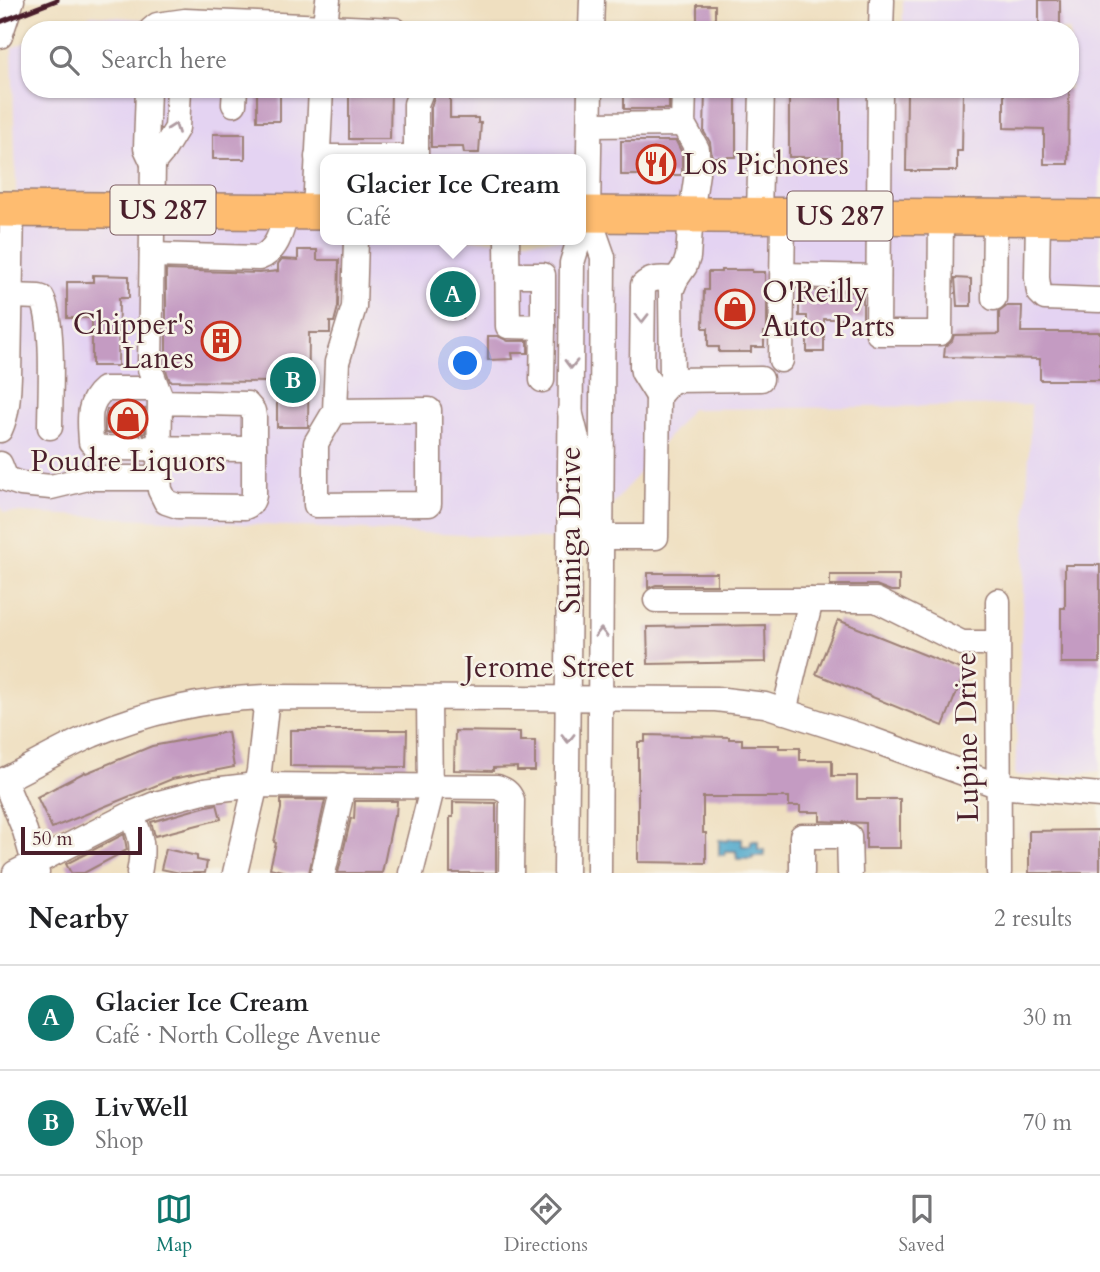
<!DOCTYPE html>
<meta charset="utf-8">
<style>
body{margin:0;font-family:Cardo,serif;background:#f2f2f2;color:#202124}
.scale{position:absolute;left:21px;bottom:18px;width:121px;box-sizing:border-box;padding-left:7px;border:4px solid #4a1f2b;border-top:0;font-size:19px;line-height:24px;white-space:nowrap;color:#4a1f2b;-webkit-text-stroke:5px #f7f3e8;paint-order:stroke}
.you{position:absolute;left:466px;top:364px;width:24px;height:24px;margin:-18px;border:5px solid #fff;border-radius:50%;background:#1a73e8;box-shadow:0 0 0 10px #1a73e833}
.badge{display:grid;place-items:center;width:46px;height:46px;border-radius:50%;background:#0f766e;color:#fff;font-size:23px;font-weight:700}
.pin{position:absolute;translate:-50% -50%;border:4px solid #fff;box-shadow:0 2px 7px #0006}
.popup{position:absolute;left:320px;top:154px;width:266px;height:91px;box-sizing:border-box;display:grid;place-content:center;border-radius:14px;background:#fff;filter:drop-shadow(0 2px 5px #0005);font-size:23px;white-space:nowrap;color:#757577}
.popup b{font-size:26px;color:#202124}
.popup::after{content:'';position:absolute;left:50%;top:100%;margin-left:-14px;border:14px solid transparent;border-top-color:#fff}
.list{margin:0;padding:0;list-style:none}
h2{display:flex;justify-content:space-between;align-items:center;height:91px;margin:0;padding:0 28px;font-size:30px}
h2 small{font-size:23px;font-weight:400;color:#757577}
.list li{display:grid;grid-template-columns:46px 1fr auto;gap:21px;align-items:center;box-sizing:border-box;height:105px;padding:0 28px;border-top:2px solid #e0e0e0}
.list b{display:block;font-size:26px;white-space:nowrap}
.list p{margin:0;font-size:23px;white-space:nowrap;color:#757577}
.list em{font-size:23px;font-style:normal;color:#757577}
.icon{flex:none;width:38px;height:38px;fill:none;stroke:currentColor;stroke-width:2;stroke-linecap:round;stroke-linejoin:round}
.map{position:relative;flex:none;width:1100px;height:873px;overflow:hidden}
.search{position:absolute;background:#fff;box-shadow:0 2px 5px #0004;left:21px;right:21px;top:21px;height:77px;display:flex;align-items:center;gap:18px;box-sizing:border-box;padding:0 24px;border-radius:28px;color:#757577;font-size:26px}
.sheet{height:301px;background:#fff}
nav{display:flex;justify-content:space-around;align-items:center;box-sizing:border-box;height:98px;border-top:2px solid #e0e0e0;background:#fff;font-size:19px;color:#757577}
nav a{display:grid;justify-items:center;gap:4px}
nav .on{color:#0f766e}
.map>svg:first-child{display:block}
</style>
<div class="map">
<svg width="1100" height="873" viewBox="0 0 1100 873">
<rect width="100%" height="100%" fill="#f7f3e8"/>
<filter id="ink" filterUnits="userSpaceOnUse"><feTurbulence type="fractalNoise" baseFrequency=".0143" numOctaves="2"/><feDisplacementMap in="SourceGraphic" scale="14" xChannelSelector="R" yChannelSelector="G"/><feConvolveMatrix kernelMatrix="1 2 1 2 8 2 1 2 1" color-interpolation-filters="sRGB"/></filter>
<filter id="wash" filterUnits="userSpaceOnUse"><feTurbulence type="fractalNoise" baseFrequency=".00686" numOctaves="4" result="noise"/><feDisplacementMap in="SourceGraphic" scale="28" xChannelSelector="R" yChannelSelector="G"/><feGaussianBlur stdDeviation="1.57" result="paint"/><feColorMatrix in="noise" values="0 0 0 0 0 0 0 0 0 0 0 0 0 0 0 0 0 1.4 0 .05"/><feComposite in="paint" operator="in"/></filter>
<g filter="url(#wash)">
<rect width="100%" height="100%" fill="#efdfc0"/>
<g fill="#e4d3f2" fill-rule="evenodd">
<path d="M903 0H1100V772L1015 776 1031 405 691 409 583 541 4 512 0 506V250L18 249 12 48 30 40V89H1070V30H903ZM325 159H581V240H325Z"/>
<path d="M92 15 269 30H56Z"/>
</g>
<path fill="#4ea7cb" stroke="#4c637b" stroke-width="2" d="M729 839H742V846H751V841H758V849L764 850V856H752V859H737L736 851H725V855H719V840L728 841Z"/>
<g id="blocks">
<g fill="#c49bc2">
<path d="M1039 0H1060V29L1039 28Z"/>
<rect x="697" y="5" width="18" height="25"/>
<path d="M257 89H276V94H280V121H257Z"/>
<path d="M349 89H391L390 139H349Z"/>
<path d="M437 89H450V118H478V123H481L479 153H464L463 147H431V107Z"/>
<rect x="624" y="89" width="45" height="20"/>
<path d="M705 89H736V157H712L710 142 704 132Z"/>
<rect x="789" y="89" width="52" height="68"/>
<path d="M907 89H963L962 151H957V171H906Z"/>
<path d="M1004 89H1069L1068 164H1044V129L1004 128Z"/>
<rect x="213" y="134" width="32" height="25"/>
<path d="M621 141H676L682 153V175H621Z"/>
<path d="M298 250H317V260H339L338 307 334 322H330V333H309L308 427H277V382L170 381 166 370V270L259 273 278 271V264L282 259 298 260Z"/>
<path d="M721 270H752V272H765V290H767V332H764V347H751V352H719V347H708V328H703L704 290H708V272H721Z"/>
<rect x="443" y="271" width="20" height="47"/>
<path d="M93 275 129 276V298H119L118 366H92V318H67V282H93Z"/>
<path d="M955 278 971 279V306H957Z"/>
<path d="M799 290 863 292V319H824V352H807V316H799Z"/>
<path d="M1007 306H1022L1021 332H1100V380H1040V359L944 357 945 347 952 341 954 335 999 334V312Z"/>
<path d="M488 336H498L508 341H528V353H512L513 359 488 360Z"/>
<path d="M107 409H145V433H105V420Z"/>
<path d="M1065 565H1100V663H1061V608H1065Z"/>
<path d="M648 573H717V585H656L648 588Z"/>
<path d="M830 575H899V591H891L876 585H830Z"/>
<path d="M838 620 965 671 943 726 816 674Z"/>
<path d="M765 625 766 662 648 664 647 627Z"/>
<path d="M290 730H407L406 767 290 766Z"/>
<path d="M455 731 520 732V741H535V771H517V767L493 768V771L454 770Z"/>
<path d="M228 732 234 767 172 779 52 828 37 797 85 772 86 773 152 746Z"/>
<path d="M645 735 729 737V739H742V745H779V748H800V760H832V776H857V799H900V848H866V823L820 821V812H800V806H789V797H703V833H706V863L638 862V742H645Z"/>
<path d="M281 800H325L309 873H291L270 868 276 843 274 842 281 809Z"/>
<path d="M355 801H397L396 815H394L382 873H338L351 818 354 819Z"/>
<path d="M453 802 496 803V873H450V817H453Z"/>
<path d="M217 804 221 819 155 836 151 822 207 806Z"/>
<path d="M1100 830V873H1029V831Z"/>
<path d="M124 834 127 850 84 873H71L66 864Z"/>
<path d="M166 849 197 856V860L207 862 205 873H180L161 869Z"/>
</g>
</g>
</g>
<g filter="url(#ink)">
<use href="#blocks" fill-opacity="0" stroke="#9c7f76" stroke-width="2"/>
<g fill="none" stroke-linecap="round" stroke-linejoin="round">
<defs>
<g id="minor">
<path d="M151 30 157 25 185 21 395 30"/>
<path d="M324 30 328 0"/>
<path d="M591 30 592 0"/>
<path d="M881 30 882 0"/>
<path d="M0 36 12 0"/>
<path d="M148 89 146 148 153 163 163 151 177 128 179 89"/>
<path d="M880 89 878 333H940L941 217"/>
<path d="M234 104 235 89"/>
<path d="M590 125 683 124"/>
<path d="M317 157H416"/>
<path d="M416 159V104L422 89"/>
<path d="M153 163 150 369 160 396 159 478 160 490 166 502 178 506 245 507C251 505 253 501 254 495V417L253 411 247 404 160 402"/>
<path d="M315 211 321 89"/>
<path d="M588 214 603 257 599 873"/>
<path d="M759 215 762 89"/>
<path d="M1038 217 1037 278 1039 292 1045 298 1100 300"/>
<path d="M583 228 588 214 590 89"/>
<path d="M507 240 508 326 543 327V275H508"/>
<path d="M152 255 259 258C278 251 282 229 287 211"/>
<path d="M783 275 878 277"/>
<path d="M11 296 39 297 42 298C55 323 50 395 50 427"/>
<path d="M994 298 995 217"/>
<path d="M781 360 783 215"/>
<path d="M542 380 543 327"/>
<path d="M672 380 761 379"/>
<path d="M157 389H104C86 404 90 421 91 442L97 447 105 448 254 449"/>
<path d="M658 396 643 372 642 366 643 285C652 276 664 279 676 279"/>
<path d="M335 411 429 410V504L316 505V443L335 411 337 362 354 307 356 240"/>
<path d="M570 411 588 483 589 525 594 535 601 537H656L658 396 672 380 671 291 676 279 685 266 688 257 691 214 697 173V149L683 124 684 89"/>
<path d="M0 430C8 413 8 395 9 376L12 209"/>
<path d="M0 464 6 479 21 484 51 487 88 478H159"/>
<path d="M656 600H876L962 643H997"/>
<path d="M998 601 999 873"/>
<path d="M784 712 811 600"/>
<path d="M4 780 25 831 37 873"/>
<path d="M0 782C31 767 61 749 92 735 147 712 207 699 267 697L716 699 765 705 873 740 999 786 1100 795"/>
<path d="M131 814C142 836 144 848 139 873"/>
<path d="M15 873 131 814 155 804 204 791 256 785 497 787C505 790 509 792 512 800L511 873"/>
<path d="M235 873 259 771 267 697"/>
<path d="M323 873 340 801 342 785"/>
<path d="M411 873 430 797 429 699"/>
<path d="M566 873 572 263 579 240"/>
<path d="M802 873V836H849L850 873"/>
</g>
<g id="highway">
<path d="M0 209 325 212"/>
<path d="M581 214 1100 218"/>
</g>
</defs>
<use href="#minor" stroke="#9c7f76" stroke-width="27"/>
<use href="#highway" stroke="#9c7f76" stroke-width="38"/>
<use href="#minor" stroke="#fff" stroke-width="24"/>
<use href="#highway" stroke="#febc70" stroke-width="35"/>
<path stroke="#4a1f2b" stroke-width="5" d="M0 22 57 0"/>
</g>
<defs><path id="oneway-chevron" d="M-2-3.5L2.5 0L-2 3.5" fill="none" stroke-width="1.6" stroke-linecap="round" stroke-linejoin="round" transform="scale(1.75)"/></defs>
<g stroke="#ae9aa0">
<use href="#oneway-chevron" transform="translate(174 128) rotate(-70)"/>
<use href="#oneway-chevron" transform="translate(642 318) rotate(90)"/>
<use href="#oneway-chevron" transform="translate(571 364) rotate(91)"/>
<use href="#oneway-chevron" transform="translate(601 633) rotate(-90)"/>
<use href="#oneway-chevron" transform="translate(568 738) rotate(90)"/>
</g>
</g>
<defs>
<symbol id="restaurant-ring" viewBox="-11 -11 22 22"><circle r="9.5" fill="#f7f3e8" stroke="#c8321e" stroke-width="1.5"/><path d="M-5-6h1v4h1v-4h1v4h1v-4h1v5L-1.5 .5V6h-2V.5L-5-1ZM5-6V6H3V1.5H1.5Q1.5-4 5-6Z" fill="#c8321e"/></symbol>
<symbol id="shop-ring" viewBox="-11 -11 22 22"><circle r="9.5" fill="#f7f3e8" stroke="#c8321e" stroke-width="1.5"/><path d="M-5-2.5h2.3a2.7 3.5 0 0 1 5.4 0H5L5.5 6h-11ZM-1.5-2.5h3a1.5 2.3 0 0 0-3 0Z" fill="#c8321e"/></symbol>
<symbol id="building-ring" viewBox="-11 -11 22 22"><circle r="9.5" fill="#f7f3e8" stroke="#c8321e" stroke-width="1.5"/><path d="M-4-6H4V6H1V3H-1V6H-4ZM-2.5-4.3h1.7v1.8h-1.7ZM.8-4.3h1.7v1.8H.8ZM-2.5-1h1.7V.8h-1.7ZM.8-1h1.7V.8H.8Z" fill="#c8321e"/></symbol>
</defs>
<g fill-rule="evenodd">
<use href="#restaurant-ring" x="634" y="142" width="44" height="44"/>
<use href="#shop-ring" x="713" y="287" width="44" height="44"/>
<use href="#building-ring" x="199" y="319" width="44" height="44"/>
<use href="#shop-ring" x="106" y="397" width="44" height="44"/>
</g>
<g text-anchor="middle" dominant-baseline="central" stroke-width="5" stroke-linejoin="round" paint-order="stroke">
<g fill="#f7f3e8" stroke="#7e5f64" stroke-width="2">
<rect x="110.5" y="185.5" width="105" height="49" rx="5"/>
<rect x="787.5" y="191.5" width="105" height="49" rx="5"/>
</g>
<g font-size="28" font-weight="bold" fill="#4a1f2b">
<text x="163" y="210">US 287</text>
<text x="840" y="216">US 287</text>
</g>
<g font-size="30" fill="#4a1f2b" stroke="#f7f3e8" text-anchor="start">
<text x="683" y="164">Los Pichones</text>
<text x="762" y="292">O'Reilly<tspan x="762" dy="34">Auto Parts</tspan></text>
<text x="194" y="324" text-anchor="end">Chipper's<tspan x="194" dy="34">Lanes</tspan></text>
<text x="128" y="461" text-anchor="middle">Poudre Liquors</text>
</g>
<g font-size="30" fill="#4a1f2b" stroke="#f7f3e8">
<text transform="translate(570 530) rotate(-90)">Suniga Drive</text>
<text x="549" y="667">Jerome Street</text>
<text transform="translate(967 737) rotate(-91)">Lupine Drive</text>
</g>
</g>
</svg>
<div class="scale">50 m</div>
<div class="you"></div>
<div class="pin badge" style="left:453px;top:294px">A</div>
<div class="popup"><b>Glacier Ice Cream</b>Café</div>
<div class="pin badge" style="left:293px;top:380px">B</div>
<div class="search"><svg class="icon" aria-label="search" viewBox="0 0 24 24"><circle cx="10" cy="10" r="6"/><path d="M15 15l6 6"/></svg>Search here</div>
</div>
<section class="sheet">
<h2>Nearby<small>2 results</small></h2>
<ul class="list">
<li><span class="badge">A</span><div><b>Glacier Ice Cream</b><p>Café · North College Avenue</p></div><em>30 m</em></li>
<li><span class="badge">B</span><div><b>LivWell</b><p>Shop</p></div><em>70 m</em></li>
</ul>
</section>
<nav>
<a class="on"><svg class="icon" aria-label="map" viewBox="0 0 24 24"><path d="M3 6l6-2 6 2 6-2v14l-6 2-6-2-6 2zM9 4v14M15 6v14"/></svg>Map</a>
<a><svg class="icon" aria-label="directions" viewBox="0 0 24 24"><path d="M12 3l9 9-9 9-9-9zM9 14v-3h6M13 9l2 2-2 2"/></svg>Directions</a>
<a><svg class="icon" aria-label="saved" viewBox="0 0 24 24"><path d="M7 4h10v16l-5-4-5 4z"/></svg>Saved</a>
</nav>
